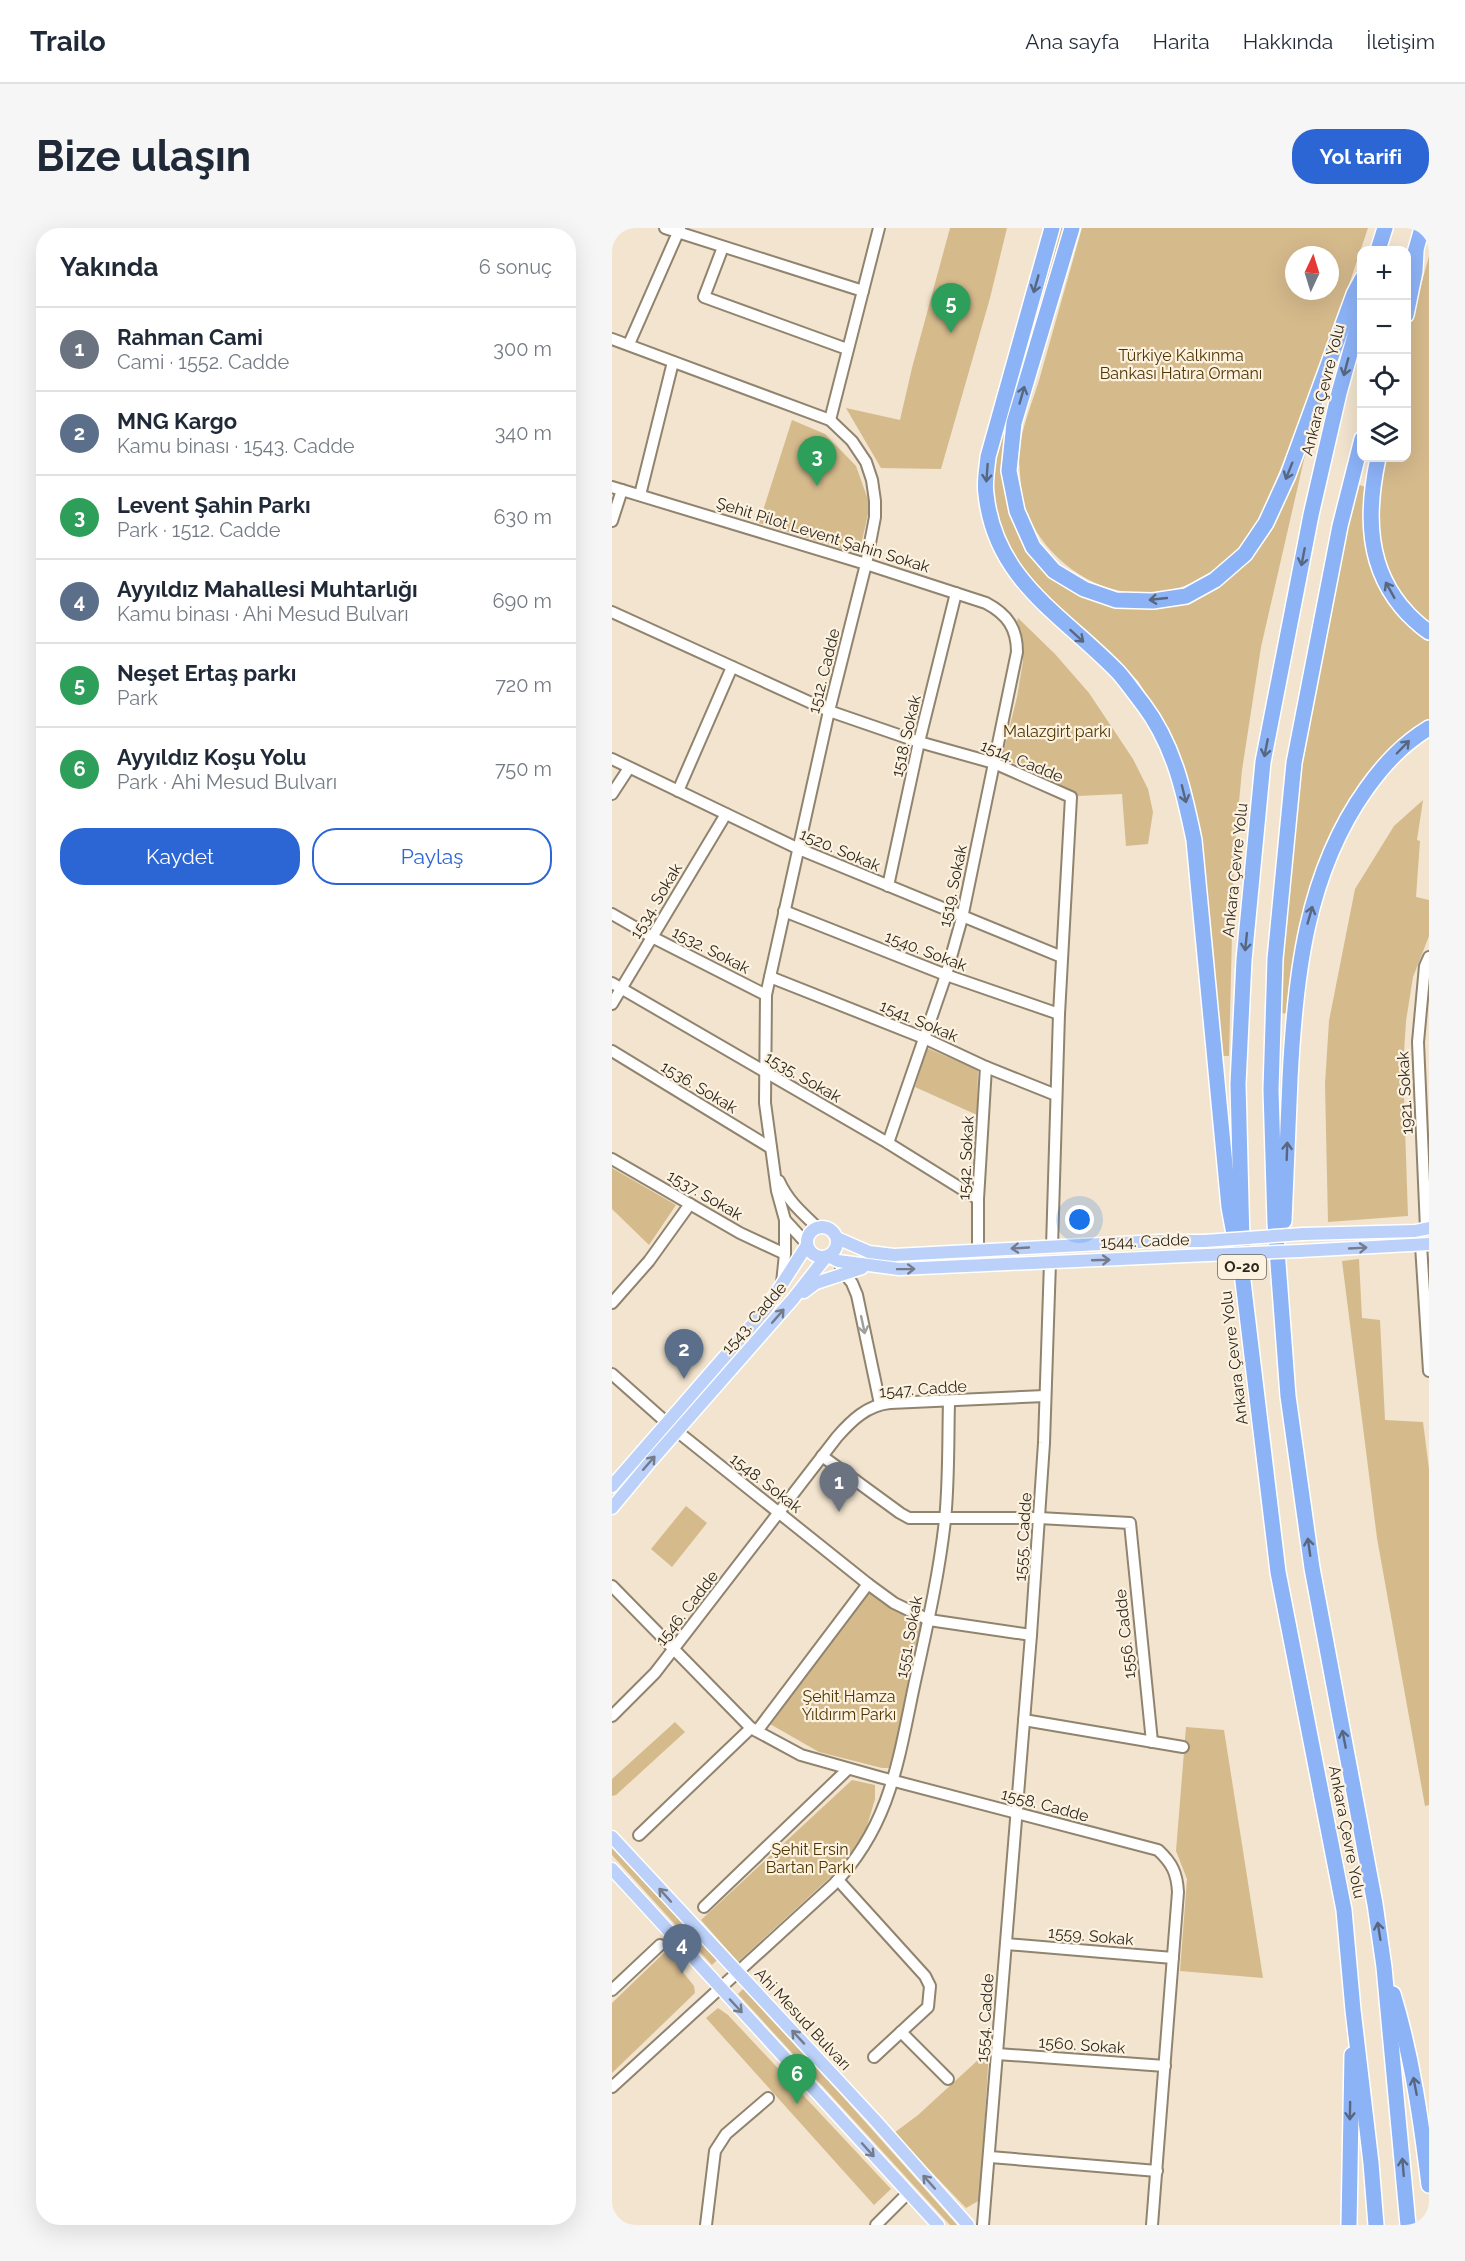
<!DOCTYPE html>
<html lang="tr">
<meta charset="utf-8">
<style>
body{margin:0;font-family:Raleway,sans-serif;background:#f6f6f7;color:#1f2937}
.controls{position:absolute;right:18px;top:18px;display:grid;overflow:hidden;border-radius:12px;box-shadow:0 6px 24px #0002}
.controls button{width:54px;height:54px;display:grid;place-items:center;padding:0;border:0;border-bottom:2px solid #e0e1e3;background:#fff;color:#1f2937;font:30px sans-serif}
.compass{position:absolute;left:673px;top:18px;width:54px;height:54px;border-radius:50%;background:#fff;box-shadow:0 6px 24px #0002;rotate:4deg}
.you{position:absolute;left:468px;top:992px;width:21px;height:21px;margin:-15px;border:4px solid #fff;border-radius:50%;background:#1a73e8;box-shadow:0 0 0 9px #1a73e833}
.badge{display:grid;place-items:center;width:39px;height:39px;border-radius:50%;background:#2c66d4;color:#fff;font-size:20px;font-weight:700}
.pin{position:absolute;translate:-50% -50px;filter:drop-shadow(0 2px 3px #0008)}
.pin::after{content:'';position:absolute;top:32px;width:21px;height:18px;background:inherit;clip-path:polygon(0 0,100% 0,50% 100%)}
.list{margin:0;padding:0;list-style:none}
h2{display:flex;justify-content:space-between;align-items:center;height:78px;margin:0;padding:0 24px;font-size:26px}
h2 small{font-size:20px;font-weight:400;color:#747a83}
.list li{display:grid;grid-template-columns:39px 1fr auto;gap:18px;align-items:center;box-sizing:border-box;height:84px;padding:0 24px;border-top:2px solid #e0e1e3}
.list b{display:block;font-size:22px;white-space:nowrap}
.list p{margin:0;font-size:20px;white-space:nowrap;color:#747a83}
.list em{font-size:20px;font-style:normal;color:#747a83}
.actions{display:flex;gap:12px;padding:18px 24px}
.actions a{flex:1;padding:14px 0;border:2px solid #2c66d4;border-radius:24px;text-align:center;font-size:21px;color:#2c66d4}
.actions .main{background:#2c66d4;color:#fff}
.icon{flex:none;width:33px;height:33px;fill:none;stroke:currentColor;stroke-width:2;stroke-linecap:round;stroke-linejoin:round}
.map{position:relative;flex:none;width:817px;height:1997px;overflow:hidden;border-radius:24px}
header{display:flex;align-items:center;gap:36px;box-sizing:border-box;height:84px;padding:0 30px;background:#fff;border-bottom:2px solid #e0e1e3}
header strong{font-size:28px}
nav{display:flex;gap:33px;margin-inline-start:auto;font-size:21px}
.intro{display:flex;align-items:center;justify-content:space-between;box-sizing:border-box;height:144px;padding:0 36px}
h1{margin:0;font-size:42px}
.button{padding:15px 27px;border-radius:24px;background:#2c66d4;color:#fff;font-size:21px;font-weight:700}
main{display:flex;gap:36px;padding:0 36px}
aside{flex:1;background:#fff;border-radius:24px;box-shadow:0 6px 24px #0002}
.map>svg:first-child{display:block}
</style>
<header>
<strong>Trailo</strong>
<nav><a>Ana sayfa</a><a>Harita</a><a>Hakkında</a><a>İletişim</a></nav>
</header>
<div class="intro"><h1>Bize ulaşın</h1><a class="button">Yol tarifi</a></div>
<main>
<aside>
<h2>Yakında<small>6 sonuç</small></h2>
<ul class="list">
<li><span class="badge" style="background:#6b7280">1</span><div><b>Rahman Cami</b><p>Cami · 1552. Cadde</p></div><em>300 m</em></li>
<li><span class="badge" style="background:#5c6f8a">2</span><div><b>MNG Kargo</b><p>Kamu binası · 1543. Cadde</p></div><em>340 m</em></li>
<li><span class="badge" style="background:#2e9e5b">3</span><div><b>Levent Şahin Parkı</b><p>Park · 1512. Cadde</p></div><em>630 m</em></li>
<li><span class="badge" style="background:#5c6f8a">4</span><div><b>Ayyıldız Mahallesi Muhtarlığı</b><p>Kamu binası · Ahi Mesud Bulvarı</p></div><em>690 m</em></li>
<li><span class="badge" style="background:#2e9e5b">5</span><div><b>Neşet Ertaş parkı</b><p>Park</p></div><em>720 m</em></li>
<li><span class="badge" style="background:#2e9e5b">6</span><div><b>Ayyıldız Koşu Yolu</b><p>Park · Ahi Mesud Bulvarı</p></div><em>750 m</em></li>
</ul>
<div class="actions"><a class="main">Kaydet</a><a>Paylaş</a></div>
</aside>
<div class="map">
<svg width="817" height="1997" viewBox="0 0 817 1997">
<rect width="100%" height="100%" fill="#f2e4ce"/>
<g fill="#d5ba8c" fill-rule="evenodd">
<path d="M338 0H395L378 70 329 241 269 240 234 180 288 192 300 140Z"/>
<path d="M445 0H458L397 204 418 322 512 377 545 380 568 376 603 362 633 335 696 214 649 419 630 542 622 627 617 828H607L593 675 548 488 526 453 497 423 426 362 399 330 383 289 379 243Z"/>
<path d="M470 0H756L706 149 645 298C611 342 574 371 515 364 469 358 426 321 412 277 409 268 409 256 408 246 408 239 406 230 407 223 410 198 421 173 428 149 442 99 456 50 470 0ZM682 27H718V63H682Z"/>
<path d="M817 28V396L790 372 777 353 761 296 769 230H794L795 109Z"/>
<path d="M180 192 213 206 244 238 258 277 247 326 147 295Z"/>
<path d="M745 256 753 259C752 300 751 346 782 377 793 388 805 397 817 407V497L729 591 677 786 668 785 670 731 686 547 730 318Z"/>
<path d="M406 390 443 426 477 465 521 531 536 561 541 584 536 616 514 618 510 566 465 568 438 551 390 530 405 469 411 433 410 410 405 394Z"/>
<path d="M811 572 805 612 808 613 804 669 817 672V708L801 749 794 793 791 841 796 988 716 994 713 856 717 793 743 661 782 598Z"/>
<path d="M315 820 366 842 365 887 303 859Z"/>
<path d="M0 940 64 977 37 1017 0 981Z"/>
<path d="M747 1031 750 1090 768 1092 773 1192 811 1194 817 1241V1577L813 1578 765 1310 730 1033Z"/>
<path d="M74 1278 95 1295 60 1339 39 1321Z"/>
<path d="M257 1364 310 1395 301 1429 279 1540H270L207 1524 158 1496Z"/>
<path d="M63 1494 73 1504 4 1567 0 1568V1551Z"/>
<path d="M574 1499 612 1502 651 1750 568 1743 575 1651 564 1623Z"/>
<path d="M240 1552 263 1557V1571L253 1605 237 1632 126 1734 89 1692Z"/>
<path d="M0 1618 105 1732 100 1737 0 1627Z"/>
<path d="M54 1723 82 1758 83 1765 0 1845V1775Z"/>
<path d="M131 1761 231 1869 345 1997H338L126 1766Z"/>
<path d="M106 1780 116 1787 279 1961 262 1977 94 1790Z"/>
<path d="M377 1822 368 1972 354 1980 282 1905 306 1887Z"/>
</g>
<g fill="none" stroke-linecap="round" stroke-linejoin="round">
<defs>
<g id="minor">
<path d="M53 0 251 63"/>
<path d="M111 19 92 69 235 121"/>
<path d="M0 111 218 192 240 213 254 234 260 252 263 273V289L254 336 217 483 154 767 153 875 165 963 173 992 195 1016"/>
<path d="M17 116 68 0"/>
<path d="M218 192 267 0"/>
<path d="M0 259 254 336 374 375C395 386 405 400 405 424L350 690 334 747 276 915"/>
<path d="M28 267 61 134"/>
<path d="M0 293 10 262"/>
<path d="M0 384 217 483 307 514 382 535 459 569 447 786 440 1019"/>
<path d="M0 531 187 621 450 729"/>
<path d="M66 563 120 439"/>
<path d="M0 566 17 540"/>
<path d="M276 658 307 514 344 365"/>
<path d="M172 683 334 747 447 786"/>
<path d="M0 686 40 709 154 767"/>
<path d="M158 749 312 810 374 839 444 867"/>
<path d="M0 755 276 915 366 971"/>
<path d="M0 776 114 586"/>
<path d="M0 823 159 920"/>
<path d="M0 931 128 1005 173 1026"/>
<path d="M167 953C176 973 190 985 206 1000"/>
<path d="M814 1001 806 814 813 738 817 729"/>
<path d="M809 1017 817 1143"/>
<path d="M366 1023V971L374 839"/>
<path d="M229 1041 240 1055 245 1067 268 1176"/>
<path d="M170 1055 173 1026V992"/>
<path d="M0 1075 37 1033 78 976"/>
<path d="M0 1146 55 1195"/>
<path d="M66 1204 256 1356 282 1375 317 1392 419 1407"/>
<path d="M210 1228 288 1285 297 1290H427L518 1295 540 1514"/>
<path d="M0 1358 139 1500 189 1527 267 1549 546 1622C560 1635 565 1645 566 1664L540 1997"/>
<path d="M0 1488 43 1445 225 1209C239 1193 255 1177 278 1175L433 1168"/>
<path d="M412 1492 571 1519"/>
<path d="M145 1503 256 1356"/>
<path d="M27 1607 139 1500"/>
<path d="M226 1652 313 1748 318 1758 316 1779 262 1829"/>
<path d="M92 1679 236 1541"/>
<path d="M394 1716 561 1730"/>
<path d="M0 1762 48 1717"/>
<path d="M289 1804 336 1851"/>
<path d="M385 1826 553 1838"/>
<path d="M0 1859 221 1657C278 1598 286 1534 302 1458 314 1403 327 1348 333 1292 337 1253 336 1212 337 1173"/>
<path d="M378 1929 545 1943"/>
<path d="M94 1997 103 1923 114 1906 156 1870"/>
<path d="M264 1997 296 1965"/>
<path d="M371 1997 419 1407 432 1215 438 1034"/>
</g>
<g id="major">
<circle cx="210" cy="1014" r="15"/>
<path d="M691 1006 803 1003 817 1000"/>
<path d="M225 1010 257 1024 282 1027 546 1013H592"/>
<path d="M688 1023 817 1016"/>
<path d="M216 1028 226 1033 287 1041 596 1027"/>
<path d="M192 1064 204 1055 250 1040"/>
<path d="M0 1258 154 1081 195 1017"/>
<path d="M0 1280 39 1233 181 1071 214 1029"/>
<path d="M0 1609 262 1891 356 1997"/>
<path d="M0 1641 326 1997"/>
</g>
<g id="highway">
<path d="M440 0 376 229C375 241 372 254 374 266 383 353 451 387 506 444 515 454 523 466 531 476 562 517 572 564 582 612L617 979 623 1011"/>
<path d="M460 0 402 195 397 243 405 283 421 319 442 343 472 361 504 372 541 373 574 368 603 352 633 326 654 295 676 247 742 66 750 51"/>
<path d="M766 22 773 0"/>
<path d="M801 32 810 0"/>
<path d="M750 82 727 165 699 287 651 534 632 732 626 856 631 1053 666 1344 732 1682 741 1782 759 1935 764 1997"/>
<path d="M794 87 803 43 804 23"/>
<path d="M750 211 728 298 682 535 663 731 659 862 663 995 676 1168 700 1340 763 1676 772 1739 796 1997"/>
<path d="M766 230C754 286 754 342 796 386 803 393 809 399 817 404"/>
<path d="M672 993C674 946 676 899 678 851 683 749 694 645 755 560 773 535 791 516 817 500"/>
<path d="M781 1766C800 1828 809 1892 817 1957"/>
<path d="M737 1997 740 1827"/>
</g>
</defs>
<use href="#minor" stroke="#90846f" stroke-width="14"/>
<use href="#major" stroke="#fff" stroke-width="15"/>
<use href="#highway" stroke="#fff" stroke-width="18"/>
<use href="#minor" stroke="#fff" stroke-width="10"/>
<use href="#major" stroke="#bbd1fa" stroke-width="12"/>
<use href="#highway" stroke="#8db3f7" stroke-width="15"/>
<defs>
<g id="major-bridge">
<path d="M592 1013 691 1006"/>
<path d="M596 1027 688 1023"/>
</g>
</defs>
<use href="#major-bridge" stroke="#fff" stroke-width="15" stroke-linecap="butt"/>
<use href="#major-bridge" stroke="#bbd1fa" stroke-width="12"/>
</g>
<defs><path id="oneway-shaft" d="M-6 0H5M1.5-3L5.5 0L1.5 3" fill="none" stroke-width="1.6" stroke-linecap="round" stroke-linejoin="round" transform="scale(1.5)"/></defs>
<g stroke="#586780">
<use href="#oneway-shaft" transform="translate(424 56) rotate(106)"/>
<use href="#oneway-shaft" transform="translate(734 139) rotate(105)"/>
<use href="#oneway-shaft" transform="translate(410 167) rotate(-74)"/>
<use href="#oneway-shaft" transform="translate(677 243) rotate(112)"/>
<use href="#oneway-shaft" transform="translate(375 245) rotate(94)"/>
<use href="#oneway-shaft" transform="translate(691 329) rotate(101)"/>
<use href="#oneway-shaft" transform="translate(778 362) rotate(-119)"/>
<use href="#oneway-shaft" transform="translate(546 371) rotate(174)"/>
<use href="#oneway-shaft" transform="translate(465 408) rotate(42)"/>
<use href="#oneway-shaft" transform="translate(791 519) rotate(-46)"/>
<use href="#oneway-shaft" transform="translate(654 520) rotate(101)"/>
<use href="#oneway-shaft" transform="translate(572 566) rotate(76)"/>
<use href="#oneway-shaft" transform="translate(698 687) rotate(-74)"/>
<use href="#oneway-shaft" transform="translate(634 714) rotate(96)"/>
<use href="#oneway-shaft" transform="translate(675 923) rotate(-88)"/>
<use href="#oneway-shaft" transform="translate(697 1319) rotate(-98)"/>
<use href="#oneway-shaft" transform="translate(732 1511) rotate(-101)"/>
<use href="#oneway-shaft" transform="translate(767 1703) rotate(-99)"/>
<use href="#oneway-shaft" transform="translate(803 1858) rotate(-101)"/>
<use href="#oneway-shaft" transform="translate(738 1883) rotate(91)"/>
<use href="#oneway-shaft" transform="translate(791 1939) rotate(-95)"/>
</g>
<g stroke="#747c8c">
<use href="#oneway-shaft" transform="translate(408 1020) rotate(177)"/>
<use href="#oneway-shaft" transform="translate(746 1020) rotate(-3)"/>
<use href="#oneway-shaft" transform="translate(489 1032) rotate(-2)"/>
<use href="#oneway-shaft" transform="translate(294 1041) rotate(-1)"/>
<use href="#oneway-shaft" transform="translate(166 1088) rotate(-49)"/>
<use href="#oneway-shaft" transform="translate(37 1235) rotate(-49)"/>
<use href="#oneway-shaft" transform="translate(53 1667) rotate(-132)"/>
<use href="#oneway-shaft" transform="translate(124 1778) rotate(47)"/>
<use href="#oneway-shaft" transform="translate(186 1809) rotate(-133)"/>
<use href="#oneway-shaft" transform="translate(256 1922) rotate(48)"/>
<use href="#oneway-shaft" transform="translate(317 1954) rotate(-132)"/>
</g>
<use stroke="#a09e9a" href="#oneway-shaft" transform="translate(251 1097) rotate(78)"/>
<g text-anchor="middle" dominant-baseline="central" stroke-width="4.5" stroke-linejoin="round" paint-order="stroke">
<rect fill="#fdf2e0" stroke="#6b6559" stroke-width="1.5" x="606" y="1027" width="48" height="24" rx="4.5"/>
<g font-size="15" font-weight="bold" fill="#2d281f">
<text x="630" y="1039">O-20</text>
</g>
<g font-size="16" fill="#4d3603" stroke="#fdf2e0">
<text x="569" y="127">Türkiye Kalkınma<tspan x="569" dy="18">Bankası Hatıra Ormanı</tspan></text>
<text x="445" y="503">Malazgirt parkı</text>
<text x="237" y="1468">Şehit Hamza<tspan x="237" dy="18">Yıldırım Parkı</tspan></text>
<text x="198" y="1621">Şehit Ersin<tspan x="198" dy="18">Bartan Parkı</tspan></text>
</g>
<g font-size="16" fill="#2d281f" stroke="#fdf2e0">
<text transform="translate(711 162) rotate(-76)">Ankara Çevre Yolu</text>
<text transform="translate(211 307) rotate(17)">Şehit Pilot Levent Şahin Sokak</text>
<text transform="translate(212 443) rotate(-76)">1512. Cadde</text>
<text transform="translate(294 508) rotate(-77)">1518. Sokak</text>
<text transform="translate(410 533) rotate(22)">1514. Cadde</text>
<text transform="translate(228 622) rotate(23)">1520. Sokak</text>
<text transform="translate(623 642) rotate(-84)">Ankara Çevre Yolu</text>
<text transform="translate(341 658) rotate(-78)">1519. Sokak</text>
<text transform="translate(44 673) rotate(-59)">1534. Sokak</text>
<text transform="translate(99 722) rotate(27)">1532. Sokak</text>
<text transform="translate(314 723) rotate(21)">1540. Sokak</text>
<text transform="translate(307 793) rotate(23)">1541. Sokak</text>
<text transform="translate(191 849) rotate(30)">1535. Sokak</text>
<text transform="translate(87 859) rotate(31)">1536. Sokak</text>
<text transform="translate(793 865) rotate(-93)">1921. Sokak</text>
<text transform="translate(354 930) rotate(-87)">1542. Sokak</text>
<text transform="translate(93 967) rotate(30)">1537. Sokak</text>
<text transform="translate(533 1013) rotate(-2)">1544. Cadde</text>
<text transform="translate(142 1090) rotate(-49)">1543. Cadde</text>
<text transform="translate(622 1130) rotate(-97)">Ankara Çevre Yolu</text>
<text transform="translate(311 1161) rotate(-4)">1547. Cadde</text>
<text transform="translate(154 1255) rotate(38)">1548. Sokak</text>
<text transform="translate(411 1309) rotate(-86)">1555. Cadde</text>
<text transform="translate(75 1380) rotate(-52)">1546. Cadde</text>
<text transform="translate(513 1406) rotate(-96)">1556. Cadde</text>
<text transform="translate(297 1409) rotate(-79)">1551. Sokak</text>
<text transform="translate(433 1577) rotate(15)">1558. Cadde</text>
<text transform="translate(735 1604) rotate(79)">Ankara Çevre Yolu</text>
<text transform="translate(479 1708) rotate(5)">1559. Sokak</text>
<text transform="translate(373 1790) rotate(-86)">1554. Cadde</text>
<text transform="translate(191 1791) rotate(47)">Ahi Mesud Bulvarı</text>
<text transform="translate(470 1817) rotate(4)">1560. Sokak</text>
</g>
</g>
</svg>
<div class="controls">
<button>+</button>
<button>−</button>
<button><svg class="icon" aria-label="locate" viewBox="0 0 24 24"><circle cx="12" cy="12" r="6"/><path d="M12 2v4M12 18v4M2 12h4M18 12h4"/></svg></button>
<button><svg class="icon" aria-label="layers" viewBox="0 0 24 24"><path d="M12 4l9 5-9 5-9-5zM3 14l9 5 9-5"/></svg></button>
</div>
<svg class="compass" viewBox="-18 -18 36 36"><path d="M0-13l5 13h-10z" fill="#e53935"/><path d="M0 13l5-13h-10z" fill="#747a83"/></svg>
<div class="you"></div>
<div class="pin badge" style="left:227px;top:1284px;background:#6b7280">1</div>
<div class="pin badge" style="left:72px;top:1151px;background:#5c6f8a">2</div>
<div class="pin badge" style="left:205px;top:258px;background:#2e9e5b">3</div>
<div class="pin badge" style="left:70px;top:1746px;background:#5c6f8a">4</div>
<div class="pin badge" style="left:339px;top:105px;background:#2e9e5b">5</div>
<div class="pin badge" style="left:185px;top:1876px;background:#2e9e5b">6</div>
</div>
</main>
